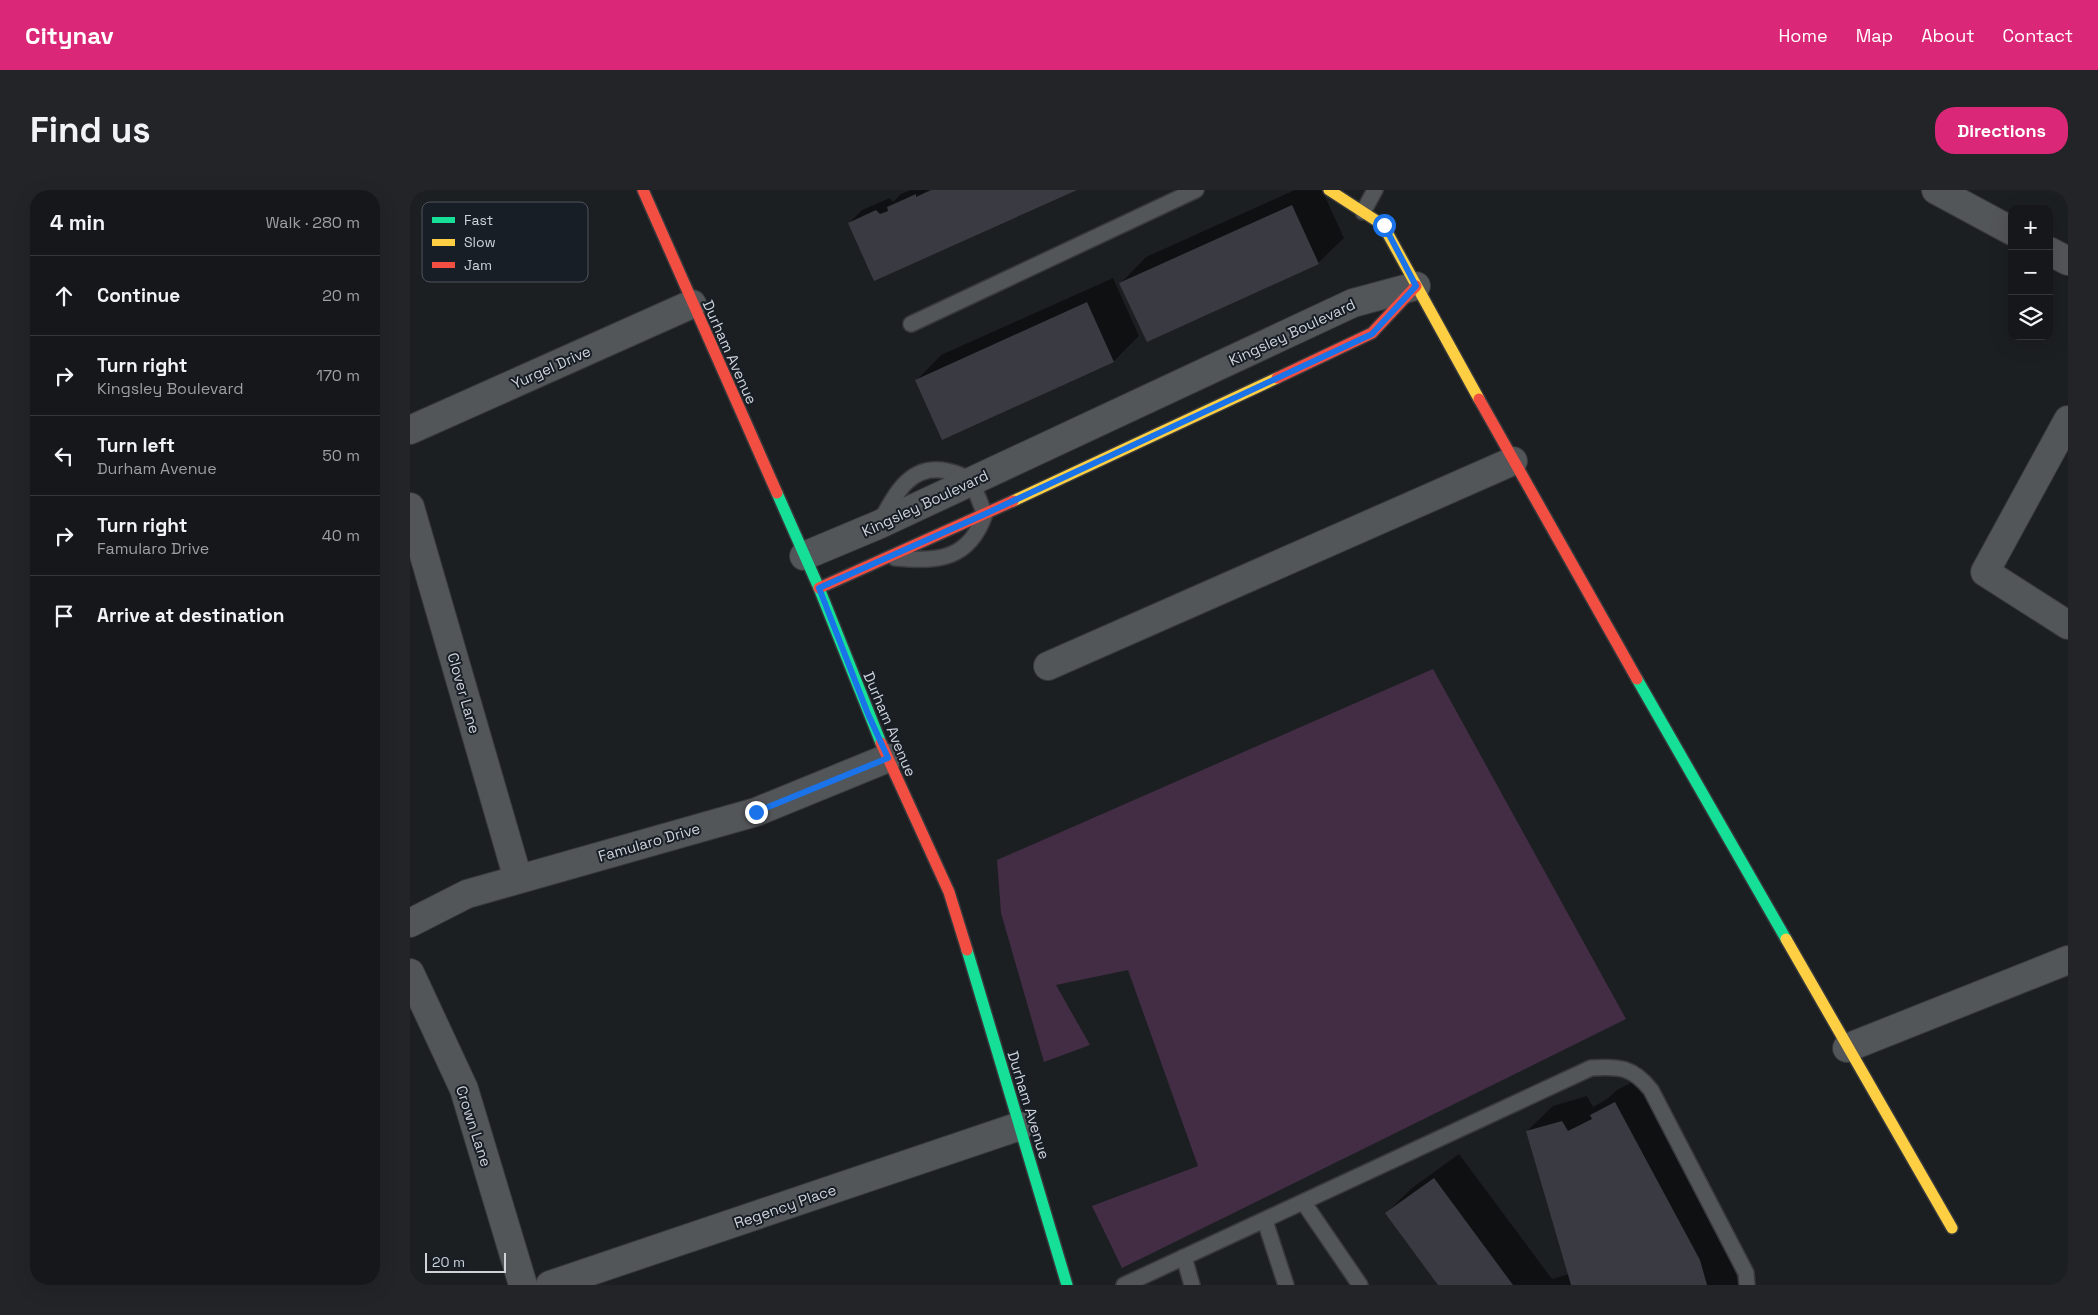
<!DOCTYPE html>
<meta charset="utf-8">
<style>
body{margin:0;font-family:"Space Grotesk",sans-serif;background:#222427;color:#f1f3f6}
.controls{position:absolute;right:15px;top:15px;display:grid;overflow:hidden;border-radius:10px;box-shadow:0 5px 20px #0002}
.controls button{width:45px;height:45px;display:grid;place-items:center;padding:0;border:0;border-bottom:1px solid #343639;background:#15171a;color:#f1f3f6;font:25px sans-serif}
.scale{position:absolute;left:15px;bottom:12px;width:81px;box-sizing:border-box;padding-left:5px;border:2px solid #cfd3d9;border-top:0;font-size:14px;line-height:18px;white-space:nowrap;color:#cfd3d9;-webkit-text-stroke:4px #181e26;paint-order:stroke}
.stop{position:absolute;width:15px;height:15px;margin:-11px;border:4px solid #1a73e8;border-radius:50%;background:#fff}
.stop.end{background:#1a73e8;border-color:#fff;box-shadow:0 1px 5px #0008}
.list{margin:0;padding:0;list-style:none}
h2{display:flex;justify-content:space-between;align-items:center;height:65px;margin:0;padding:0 20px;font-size:21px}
h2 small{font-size:16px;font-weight:400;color:#9d9fa2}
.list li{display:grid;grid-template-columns:32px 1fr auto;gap:15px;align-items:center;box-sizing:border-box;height:80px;padding:0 20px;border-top:1px solid #343639}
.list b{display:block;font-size:19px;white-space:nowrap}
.list p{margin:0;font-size:16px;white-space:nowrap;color:#9d9fa2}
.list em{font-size:16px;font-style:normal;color:#9d9fa2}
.icon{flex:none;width:28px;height:28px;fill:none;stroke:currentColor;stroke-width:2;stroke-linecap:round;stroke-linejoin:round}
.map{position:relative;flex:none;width:1658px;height:1095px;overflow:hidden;border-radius:20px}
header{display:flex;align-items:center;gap:30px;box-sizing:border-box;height:70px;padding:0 25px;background:#db2777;color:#fff}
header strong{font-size:24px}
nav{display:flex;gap:28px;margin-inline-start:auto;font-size:18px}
.intro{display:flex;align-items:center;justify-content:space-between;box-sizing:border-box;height:120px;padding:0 30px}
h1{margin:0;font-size:35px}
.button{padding:12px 22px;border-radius:20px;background:#db2777;color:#fff;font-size:18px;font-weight:700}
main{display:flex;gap:30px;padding:0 30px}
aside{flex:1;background:#15171a;border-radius:20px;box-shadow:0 5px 20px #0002}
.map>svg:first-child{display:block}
</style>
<header>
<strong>Citynav</strong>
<nav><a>Home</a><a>Map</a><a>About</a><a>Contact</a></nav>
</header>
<div class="intro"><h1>Find us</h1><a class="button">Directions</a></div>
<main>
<aside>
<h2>4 min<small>Walk · 280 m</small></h2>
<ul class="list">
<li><svg class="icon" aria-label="ahead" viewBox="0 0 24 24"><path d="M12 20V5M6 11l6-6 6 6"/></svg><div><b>Continue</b></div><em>20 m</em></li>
<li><svg class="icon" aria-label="right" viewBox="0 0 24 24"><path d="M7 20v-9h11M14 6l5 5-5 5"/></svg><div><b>Turn right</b><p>Kingsley Boulevard</p></div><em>170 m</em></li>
<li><svg class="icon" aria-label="left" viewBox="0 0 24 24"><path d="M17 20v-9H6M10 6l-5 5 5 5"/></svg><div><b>Turn left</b><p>Durham Avenue</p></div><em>50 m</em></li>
<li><svg class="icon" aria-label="right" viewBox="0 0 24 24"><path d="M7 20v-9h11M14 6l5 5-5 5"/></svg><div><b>Turn right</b><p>Famularo Drive</p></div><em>40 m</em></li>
<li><svg class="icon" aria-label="arrive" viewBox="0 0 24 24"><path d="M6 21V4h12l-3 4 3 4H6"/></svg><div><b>Arrive at destination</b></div></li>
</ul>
</aside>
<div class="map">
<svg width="1658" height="1095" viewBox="0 0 1658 1095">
<rect width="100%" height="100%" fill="#1c1f22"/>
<path fill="#422d44" d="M1023 479 1216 829 712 1078 682 1016 788 976 718 780 646 795 680 855 634 872 591 723 587 670Z"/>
<g fill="#0007">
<path d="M501 0H664L439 33 452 20 480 8 483 12 491 4Z"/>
<path d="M885 0H912L934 48 908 73 711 93 736 67Z"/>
<path d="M703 88 729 146 704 171 533 248 506 191 531 165Z"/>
<path d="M1230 888 1315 1044 1329 1095H1029L976 1023 1002 998 1049 964 1142 1089 1159 1084 1117 941 1143 916 1177 906 1183 917 1197 909 1207 900Z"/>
</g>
<g fill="#393a42">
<path d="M521 0H667L464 91 438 33 466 20 470 24 478 21 477 17 506 4V7Z"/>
<path d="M882 15 909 74 737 152 709 93Z"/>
<path d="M677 112 704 172 532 250 505 190Z"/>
<path d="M1205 912 1290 1070 1297 1095H1161L1116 941 1152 931 1158 941 1182 929 1180 925Z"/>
<path d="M1024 988 1103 1095H1028L975 1023Z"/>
</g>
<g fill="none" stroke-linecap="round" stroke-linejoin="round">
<defs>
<g id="lane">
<path d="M953 22 965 0"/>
<path d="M501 134 786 0"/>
<path d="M470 332C485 305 500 273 537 281 545 283 554 285 560 292 567 301 570 314 575 324 559 370 528 372 485 368"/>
<path d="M894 1013 950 1095"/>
<path d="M855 1031 876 1095"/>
<path d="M774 1067 782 1095"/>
<path d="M714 1095 1181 878C1209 876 1223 877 1241 900L1336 1083 1337 1095"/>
</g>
<g id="street">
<path d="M1526 0 1602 41"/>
<path d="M1639 61 1658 71"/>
<path d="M1658 230 1575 382 1658 435"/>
<path d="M0 240 282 114"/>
<path d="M0 317 108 689"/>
<path d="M394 366 468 335 943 113 1006 96"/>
<path d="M638 476 1103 271"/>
<path d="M0 733 57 704 346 622 478 568"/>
<path d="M0 783 54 899 113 1095"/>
<path d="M1437 858 1658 770"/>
<path d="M140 1095 610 936"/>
</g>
<g id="fast">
<path d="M367 303 409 398 471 553"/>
<path d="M1227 489 1376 749"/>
<path d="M557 760 657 1095"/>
</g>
<g id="slow">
<path d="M919 0 973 35 1069 209"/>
<path d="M603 311 867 188"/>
<path d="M1376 749 1542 1038"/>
</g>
<g id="jam">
<path d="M233 0 367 303"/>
<path d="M867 188 962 143 1006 96"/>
<path d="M1069 209 1227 489"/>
<path d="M409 398 603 311"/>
<path d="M471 553 539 702 557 760"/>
</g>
</defs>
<use href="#lane" stroke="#37393c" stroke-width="18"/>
<use href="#street" stroke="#37393c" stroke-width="30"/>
<use href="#fast" stroke="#37393c" stroke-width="14"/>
<use href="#slow" stroke="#37393c" stroke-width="14"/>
<use href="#jam" stroke="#37393c" stroke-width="14"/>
<use href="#lane" stroke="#535659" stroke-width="15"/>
<use href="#street" stroke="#535659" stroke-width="28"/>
<use href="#fast" stroke="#16e098" stroke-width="11"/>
<use href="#slow" stroke="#ffcf43" stroke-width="11"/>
<use href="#jam" stroke="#f24e42" stroke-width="11"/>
</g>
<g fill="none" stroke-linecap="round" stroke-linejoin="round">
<path stroke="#1a73e8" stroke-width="6" d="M346 622 478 568 458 524 409 398 575 324 962 144 1006 96 974 35"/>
</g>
<g text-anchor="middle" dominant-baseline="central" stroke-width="4" stroke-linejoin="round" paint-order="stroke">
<g font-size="15" fill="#cfd3d9" stroke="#181e26">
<text transform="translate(882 142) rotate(-25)">Kingsley Boulevard</text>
<text transform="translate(320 162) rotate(66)">Durham Avenue</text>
<text transform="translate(141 177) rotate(-24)">Yurgel Drive</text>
<text transform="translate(515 313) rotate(-25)">Kingsley Boulevard</text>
<text transform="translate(54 503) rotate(74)">Clover Lane</text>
<text transform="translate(480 534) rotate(67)">Durham Avenue</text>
<text transform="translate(239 652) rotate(-16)">Famularo Drive</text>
<text transform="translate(619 915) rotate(73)">Durham Avenue</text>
<text transform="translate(64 936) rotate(72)">Crown Lane</text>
<text transform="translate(375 1016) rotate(-19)">Regency Place</text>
</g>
</g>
<rect x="12" y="12" width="166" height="80" rx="8" fill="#181e26" stroke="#4f545c" stroke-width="1"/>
<rect x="22" y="27" width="23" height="6" fill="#16e098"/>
<rect x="22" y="49" width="23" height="7" fill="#ffcf43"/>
<rect x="22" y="72" width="23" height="6" fill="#f24e42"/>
<g font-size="14" fill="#cfd3d9">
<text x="54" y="35">Fast</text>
<text x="54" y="57">Slow</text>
<text x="54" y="80">Jam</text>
</g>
</svg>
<div class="controls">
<button>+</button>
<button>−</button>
<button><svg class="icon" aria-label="layers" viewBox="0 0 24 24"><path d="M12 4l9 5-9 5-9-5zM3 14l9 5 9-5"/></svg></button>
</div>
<div class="scale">20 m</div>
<div class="stop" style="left:974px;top:35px"></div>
<div class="stop end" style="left:346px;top:622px"></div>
</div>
</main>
